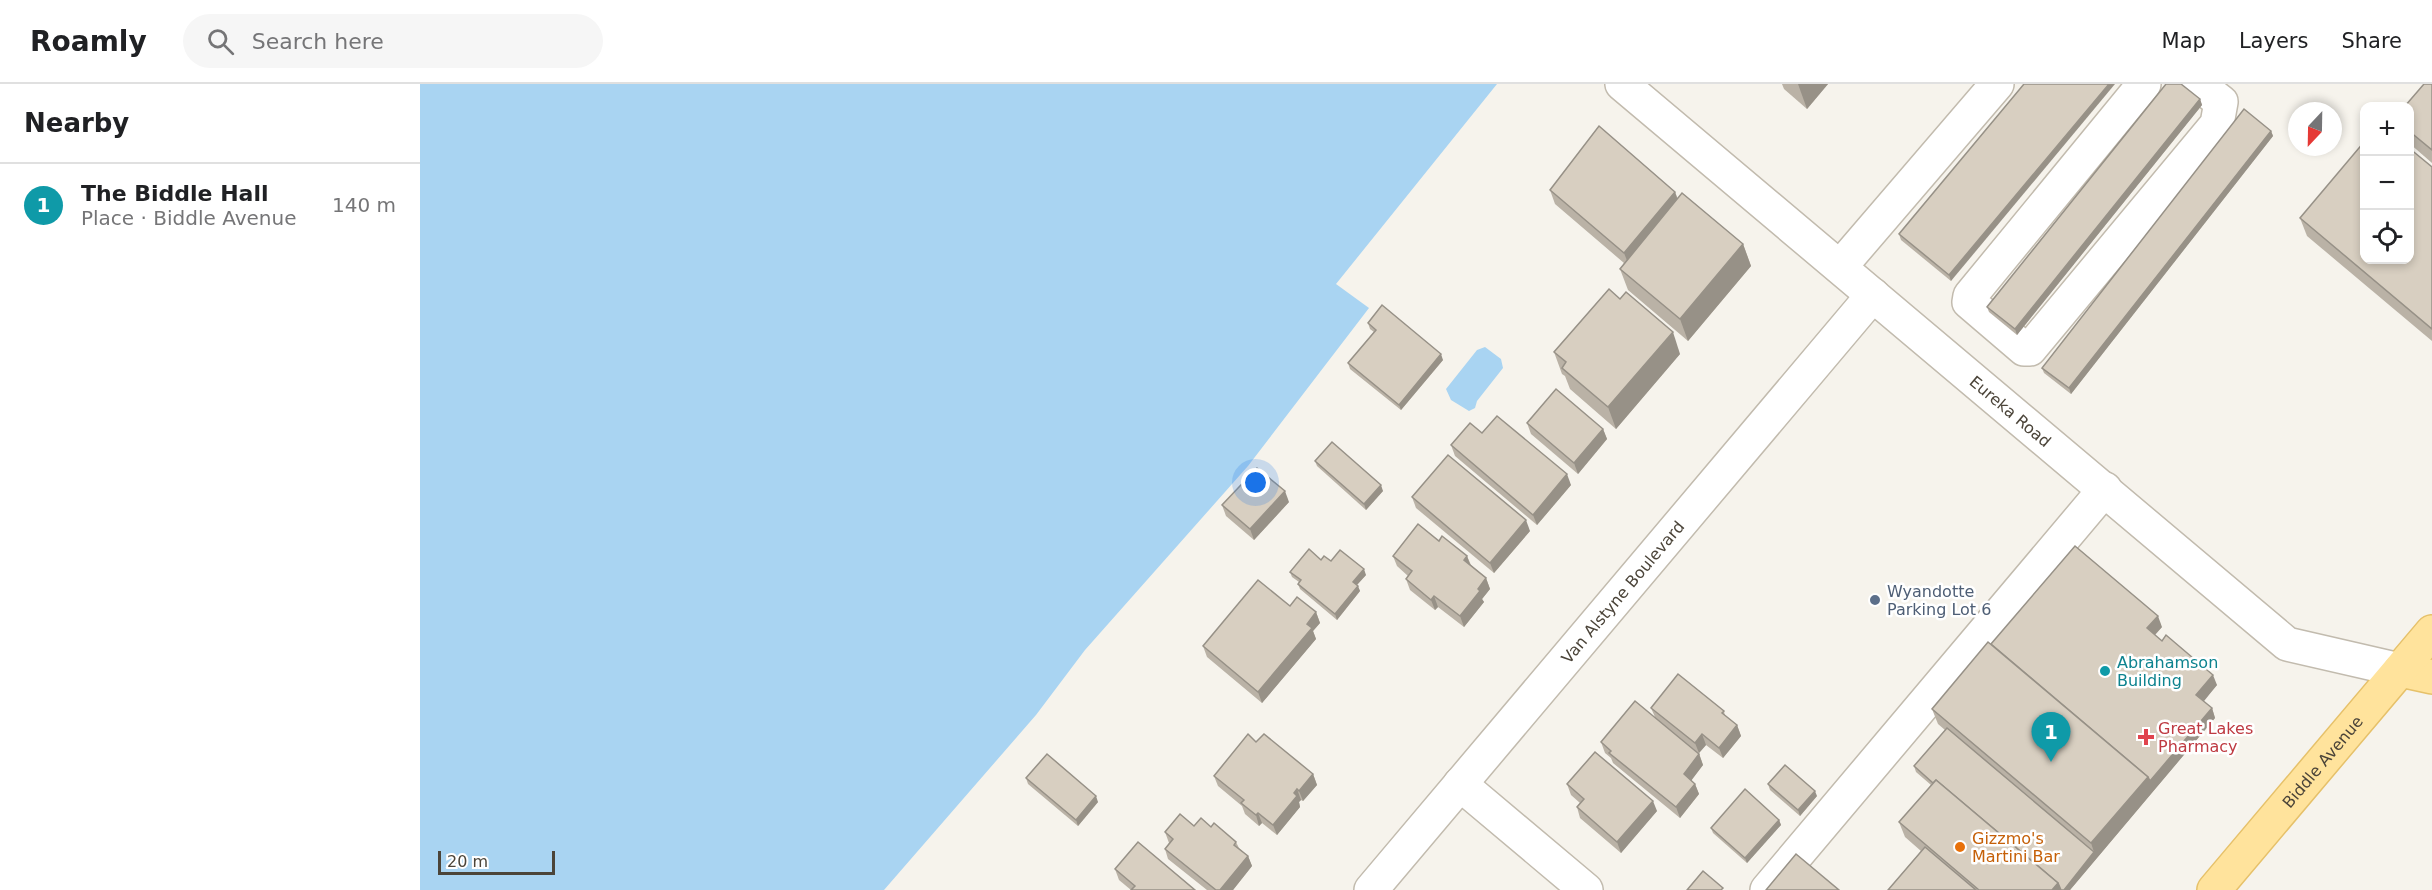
<!DOCTYPE html>
<meta charset="utf-8">
<style>
body{margin:0;font-family:"DejaVu Sans",sans-serif;background:#f6f6f6;color:#202124}
.controls{position:absolute;right:18px;top:18px;display:grid;overflow:hidden;border-radius:12px;box-shadow:0 3px 9px #0003}
.controls button{width:54px;height:54px;display:grid;place-items:center;padding:0;border:0;border-bottom:2px solid #e0e0e0;background:#fff;color:#202124;font:30px sans-serif}
.compass{position:absolute;left:1868px;top:18px;width:54px;height:54px;border-radius:50%;background:#fff;box-shadow:0 3px 9px #0003;rotate:202deg}
.scale{position:absolute;left:18px;bottom:15px;width:117px;box-sizing:border-box;padding-left:6px;border:3px solid #4b4439;border-top:0;font-size:16px;line-height:21px;white-space:nowrap;color:#4b4439;-webkit-text-stroke:4px #fff;paint-order:stroke}
.you{position:absolute;left:836px;top:399px;width:21px;height:21px;margin:-15px;border:4px solid #fff;border-radius:50%;background:#1a73e8;box-shadow:0 0 0 9px #1a73e833}
.badge{display:grid;place-items:center;width:39px;height:39px;border-radius:50%;background:#fc3f1d;color:#fff;font-size:20px;font-weight:700}
.pin{position:absolute;translate:-50% -50px;filter:drop-shadow(0 2px 3px #0008)}
.pin::after{content:'';position:absolute;top:32px;width:21px;height:18px;background:inherit;clip-path:polygon(0 0,100% 0,50% 100%)}
.list{margin:0;padding:0;list-style:none}
h2{display:flex;justify-content:space-between;align-items:center;height:78px;margin:0;padding:0 24px;font-size:26px}
h2 small{font-size:20px;font-weight:400;color:#757577}
.list li{display:grid;grid-template-columns:39px 1fr auto;gap:18px;align-items:center;box-sizing:border-box;height:84px;padding:0 24px;border-top:2px solid #e0e0e0}
.list b{display:block;font-size:22px;white-space:nowrap}
.list p{margin:0;font-size:20px;white-space:nowrap;color:#757577}
.list em{font-size:20px;font-style:normal;color:#757577}
.icon{flex:none;width:33px;height:33px;fill:none;stroke:currentColor;stroke-width:2;stroke-linecap:round;stroke-linejoin:round}
.map{position:relative;flex:none;width:2012px;height:806px;overflow:hidden}
header{display:flex;align-items:center;gap:36px;box-sizing:border-box;height:84px;padding:0 30px;background:#fff;border-bottom:2px solid #e0e0e0}
header strong{font-size:28px}
nav{display:flex;gap:33px;margin-inline-start:auto;font-size:21px}
.search{width:420px;height:54px;background:#f6f6f6;display:flex;align-items:center;gap:15px;box-sizing:border-box;padding:0 21px;border-radius:33px;color:#757577;font-size:22px}
main{display:flex}
aside{flex:1;background:#fff}
.map>svg:first-child{display:block}
</style>
<header>
<strong>Roamly</strong>
<div class="search"><svg class="icon" aria-label="search" viewBox="0 0 24 24"><circle cx="10" cy="10" r="6"/><path d="M15 15l6 6"/></svg>Search here</div>
<nav><a>Map</a><a>Layers</a><a>Share</a></nav>
</header>
<main>
<aside>
<h2>Nearby<small></small></h2>
<ul class="list">
<li><span class="badge" style="background:#0f9aa8">1</span><div><b>The Biddle Hall</b><p>Place · Biddle Avenue</p></div><em>140 m</em></li>
</ul>
</aside>
<div class="map">
<svg width="2012" height="806" viewBox="0 0 2012 806">
<rect width="100%" height="100%" fill="#f6f3ec"/>
<g fill="#a9d4f2">
<path d="M0 0H1077L916 200 949 224 828 382 665 566 616 631 464 806H0Z"/>
<path d="M1065 263 1081 275 1083 284 1057 317 1055 324 1049 327 1031 316 1026 305 1057 266Z"/>
</g>
<g fill="none" stroke-linecap="round" stroke-linejoin="round">
<defs>
<g id="minor">
<path id="s1" d="M1202 0 1867 560 1980 586"/>
<path d="M1724 0 1550 212 1549 218 1604 265H1610L1797 40 1801 18 1778 0"/>
<path d="M1420 183 1577 0"/>
<path d="M1040 700 1166 806"/>
<path id="s2" d="M951 806 1453 211"/>
<path d="M1347 806 1685 405"/>
</g>
<g id="major">
<path d="M1980 586 2012 593"/>
<path id="s3" d="M1794 806 2012 548"/>
</g>
</defs>
<use href="#minor" stroke="#c2bbae" stroke-width="36"/>
<use href="#major" stroke="#e6c16a" stroke-width="36"/>
<use href="#minor" stroke="#fff" stroke-width="33"/>
<use href="#major" stroke="#ffe39c" stroke-width="33"/>
</g>
<g fill="#bab2a6">
<path d="M1362 0H1408L1387 25 1364 5Z"/>
<path d="M1604 0 1531 197 1481 156 1479 150Z"/>
<path d="M2012 0V79L1989 59V22Z"/>
<path d="M1780 15 1782 21 1597 251 1569 228 1567 223Z"/>
<path d="M1851 47 1853 52 1651 310 1624 289 1622 284Z"/>
<path d="M2012 83V257L1887 152 1880 134Z"/>
<path d="M1130 106 1255 108 1258 115 1323 160 1331 182 1268 257 1208 206 1200 185 1204 179 1135 120Z"/>
<path d="M948 239 1023 276 981 326 930 285 928 279 954 248 950 245Z"/>
<path d="M1134 268 1260 270 1196 345 1150 305 1145 292 1142 290Z"/>
<path d="M1107 339 1183 345 1187 355 1158 390 1111 350Z"/>
<path d="M1062 349 1151 401 1117 441 1035 372 1031 361Z"/>
<path d="M895 377 963 407 946 426 897 382Z"/>
<path d="M992 413 1110 447 1074 489 996 424Z"/>
<path d="M869 418 834 456 806 432 802 421Z"/>
<path d="M1019 457 1047 472 1051 481 1066 494 1070 505 1062 515 1064 518 1044 543 1018 523 1015 526 990 506 986 495 988 492 977 482 973 472Z"/>
<path d="M901 476 946 491 937 501 940 507 917 536 880 505 878 500 879 498 872 493 870 488Z"/>
<path d="M870 522 896 528 900 539 893 547 896 555 842 619 787 573 783 562Z"/>
<path d="M1742 543 1735 551 1797 601 1783 617 1792 624 1795 634 1650 806H1468L1501 767 1485 753 1479 738 1511 701 1496 688 1494 682 1525 646 1518 640 1512 625 1571 560Z"/>
<path d="M1231 624 1304 627 1305 632 1317 641 1321 652 1303 674 1286 661 1279 669 1283 681 1271 696 1275 700 1279 710 1260 734 1193 679 1191 674 1185 669 1181 658 1235 633Z"/>
<path d="M836 658 893 690 897 701 883 717 881 716 879 718 880 723 857 751 842 739 839 742 825 730 822 722 798 702 794 692Z"/>
<path d="M606 694 678 718 658 742 608 700Z"/>
<path d="M1147 700 1237 727 1201 769 1160 734 1157 723 1160 719 1151 711Z"/>
<path d="M1348 700 1397 712 1380 732 1350 706Z"/>
<path d="M1359 736 1361 741 1327 779 1293 749 1291 744Z"/>
<path d="M774 742 791 743 816 758 819 764 828 772 832 782 813 806H787L748 775 745 765 749 759 745 748Z"/>
<path d="M695 785 775 806H711L699 796Z"/>
</g>
<g fill="#979187">
<path d="M1378 0H1408L1387 25Z"/>
<path d="M1689 0H1695L1531 197 1529 191Z"/>
<path d="M1780 15 1782 21 1597 251 1595 245Z"/>
<path d="M1851 47 1853 52 1651 310 1649 304Z"/>
<path d="M1255 108 1260 123 1210 184 1204 169Z"/>
<path d="M1323 160 1331 182 1268 257 1260 235Z"/>
<path d="M1253 248 1260 270 1196 345 1188 323Z"/>
<path d="M1021 270 1023 276 981 326 979 321Z"/>
<path d="M1183 345 1187 355 1158 390 1154 379Z"/>
<path d="M1147 390 1151 401 1117 441 1113 431Z"/>
<path d="M961 401 963 407 946 426 944 420Z"/>
<path d="M865 407 869 418 834 456 830 445Z"/>
<path d="M1106 436 1110 447 1074 489 1070 479Z"/>
<path d="M1047 472 1051 483 1044 476Z"/>
<path d="M944 485 946 491 935 503 933 498Z"/>
<path d="M1066 494 1070 505 1062 515 1064 518 1044 543 1040 532 1058 505Z"/>
<path d="M938 502 940 507 917 536 915 530Z"/>
<path d="M1014 512 1018 523 1015 526 1011 516Z"/>
<path d="M896 528 900 539 893 547 896 555 842 619 838 608 887 540Z"/>
<path d="M1738 532 1742 543 1731 555 1727 544Z"/>
<path d="M1793 591 1797 601 1780 622 1776 611Z"/>
<path d="M1792 624 1795 634 1650 806H1644L1674 768 1671 759 1728 693Z"/>
<path d="M1317 641 1321 652 1303 674 1299 664Z"/>
<path d="M1282 650 1286 661 1279 669 1275 659Z"/>
<path d="M1279 670 1283 681 1268 701 1264 690Z"/>
<path d="M893 690 897 701 883 717 879 707Z"/>
<path d="M1275 700 1279 710 1260 734 1256 723Z"/>
<path d="M877 705 881 716 879 718 880 723 857 751 853 741Z"/>
<path d="M1395 707 1397 712 1380 732 1378 726Z"/>
<path d="M676 712 678 718 658 742 656 736Z"/>
<path d="M1233 717 1237 727 1201 769 1197 758Z"/>
<path d="M838 729 842 739 839 742 836 731Z"/>
<path d="M1359 736 1361 741 1327 779 1325 774Z"/>
<path d="M828 772 832 782 813 806H800Z"/>
<path d="M1638 799 1641 806H1632Z"/>
</g>
<g fill="#d8cfc1" stroke="#979187" stroke-width="1.5">
<path d="M1604 0H1689L1529 191 1479 150Z"/>
<path d="M1746 0H1761L1780 15 1595 245 1567 223Z"/>
<path d="M2004 0H2012V66L1989 47V22H1985Z"/>
<path d="M1824 25 1851 47 1649 304 1622 284Z"/>
<path d="M1179 42 1255 108 1204 169 1130 106Z"/>
<path d="M1944 58V176H1989V64L2012 83V245L1880 134Z"/>
<path d="M1262 109 1323 160 1260 235 1200 185Z"/>
<path d="M1189 205 1200 215 1206 208 1253 248 1188 323 1142 284 1146 278 1134 268Z"/>
<path d="M962 221 1021 270 979 321 928 279 956 246 948 239Z"/>
<path d="M1136 305 1183 345 1154 379 1107 339Z"/>
<path d="M1077 332 1147 390 1113 431 1031 361 1050 339 1062 349Z"/>
<path d="M912 358 961 401 944 420 895 377Z"/>
<path d="M1028 371 1106 436 1070 479 992 413Z"/>
<path d="M837 384 865 407 830 445 802 421Z"/>
<path d="M998 440 1019 457 1022 452 1047 472 1044 476 1066 494 1058 505 1060 507 1040 532 1014 512 1011 516 986 495 992 487 973 472Z"/>
<path d="M1655 462 1738 532 1727 544 1742 557 1746 551 1793 591 1776 611 1792 624 1730 697 1728 693 1571 560Z"/>
<path d="M889 465 901 476 904 472 911 477 920 466 944 485 933 498 938 502 915 530 878 500 881 496 870 488Z"/>
<path d="M838 496 870 522 877 513 896 528 887 540 892 544 838 608 783 562Z"/>
<path d="M1568 558 1728 693 1671 759 1512 625Z"/>
<path d="M1258 590 1304 627 1302 629 1317 641 1299 664 1282 650 1275 659 1231 624Z"/>
<path d="M1215 617 1279 670 1264 690 1275 700 1256 723 1189 669 1191 667 1181 658Z"/>
<path d="M1527 644 1674 768 1644 806H1641L1638 799 1516 696 1513 699 1494 682Z"/>
<path d="M828 650 836 658 844 650 893 690 879 707 877 705 874 709 877 712 853 741 838 729 836 731 821 719 824 716 794 692Z"/>
<path d="M1175 668 1233 717 1197 758 1157 723 1164 715 1147 700Z"/>
<path d="M627 670 676 712 656 736 606 694Z"/>
<path d="M1365 681 1395 707 1378 726 1348 700Z"/>
<path d="M1516 696 1638 799 1632 806H1559L1479 738Z"/>
<path d="M1325 705 1359 736 1325 774 1291 744Z"/>
<path d="M760 730 774 742 781 734 791 743 794 739 816 758 814 761 828 772 800 806H796L745 765 753 755 745 748Z"/>
<path d="M718 758 775 806H711L715 802 695 785Z"/>
<path d="M1505 763 1556 806H1468Z"/>
<path d="M1376 770 1419 806H1346Z"/>
<path d="M1283 787 1303 804 1301 806H1267Z"/>
</g>
<circle fill="#5c6f8a" stroke="#fff" stroke-width="2" cx="1455" cy="516" r="6"/>
<circle fill="#0f9aa8" stroke="#fff" stroke-width="2" cx="1685" cy="587" r="6"/>
<path fill="#e0444e" stroke="#fff" stroke-width="2" d="M1723 644h6v6h6v6h-6v6h-6v-6h-6v-6h6z"/>
<circle fill="#e8710a" stroke="#fff" stroke-width="2" cx="1540" cy="763" r="6"/>
<g text-anchor="middle" dominant-baseline="central" stroke-width="5" stroke-linejoin="round" paint-order="stroke">
<g font-size="16" fill="#4b4439" stroke="#fff">
<text stroke="none"><textPath href="#s1" startOffset="508">Eureka Road</textPath></text>
<text stroke="none"><textPath href="#s2" startOffset="390">Van Alstyne Boulevard</textPath></text>
<text stroke="none"><textPath href="#s3" startOffset="168">Biddle Avenue</textPath></text>
</g>
<g font-size="16" fill="#4e5e75" stroke="#fff" text-anchor="start">
<text x="1467" y="507">Wyandotte<tspan x="1467" dy="18">Parking Lot 6</tspan></text>
</g>
<g font-size="16" fill="#0d838f" stroke="#fff" text-anchor="start">
<text x="1697" y="578">Abrahamson<tspan x="1697" dy="18">Building</tspan></text>
</g>
<g font-size="16" fill="#be3a42" stroke="#fff" text-anchor="start">
<text x="1738" y="644">Great Lakes<tspan x="1738" dy="18">Pharmacy</tspan></text>
</g>
<g font-size="16" fill="#c56008" stroke="#fff" text-anchor="start">
<text x="1552" y="754">Gizzmo's<tspan x="1552" dy="18">Martini Bar</tspan></text>
</g>
</g>
</svg>
<div class="controls">
<button>+</button>
<button>−</button>
<button><svg class="icon" aria-label="locate" viewBox="0 0 24 24"><circle cx="12" cy="12" r="6"/><path d="M12 2v4M12 18v4M2 12h4M18 12h4"/></svg></button>
</div>
<svg class="compass" viewBox="-18 -18 36 36"><path d="M0-13l5 13h-10z" fill="#e53935"/><path d="M0 13l5-13h-10z" fill="#757577"/></svg>
<div class="scale">20 m</div>
<div class="you"></div>
<div class="pin badge" style="left:1631px;top:678px;background:#0f9aa8">1</div>
</div>
</main>
